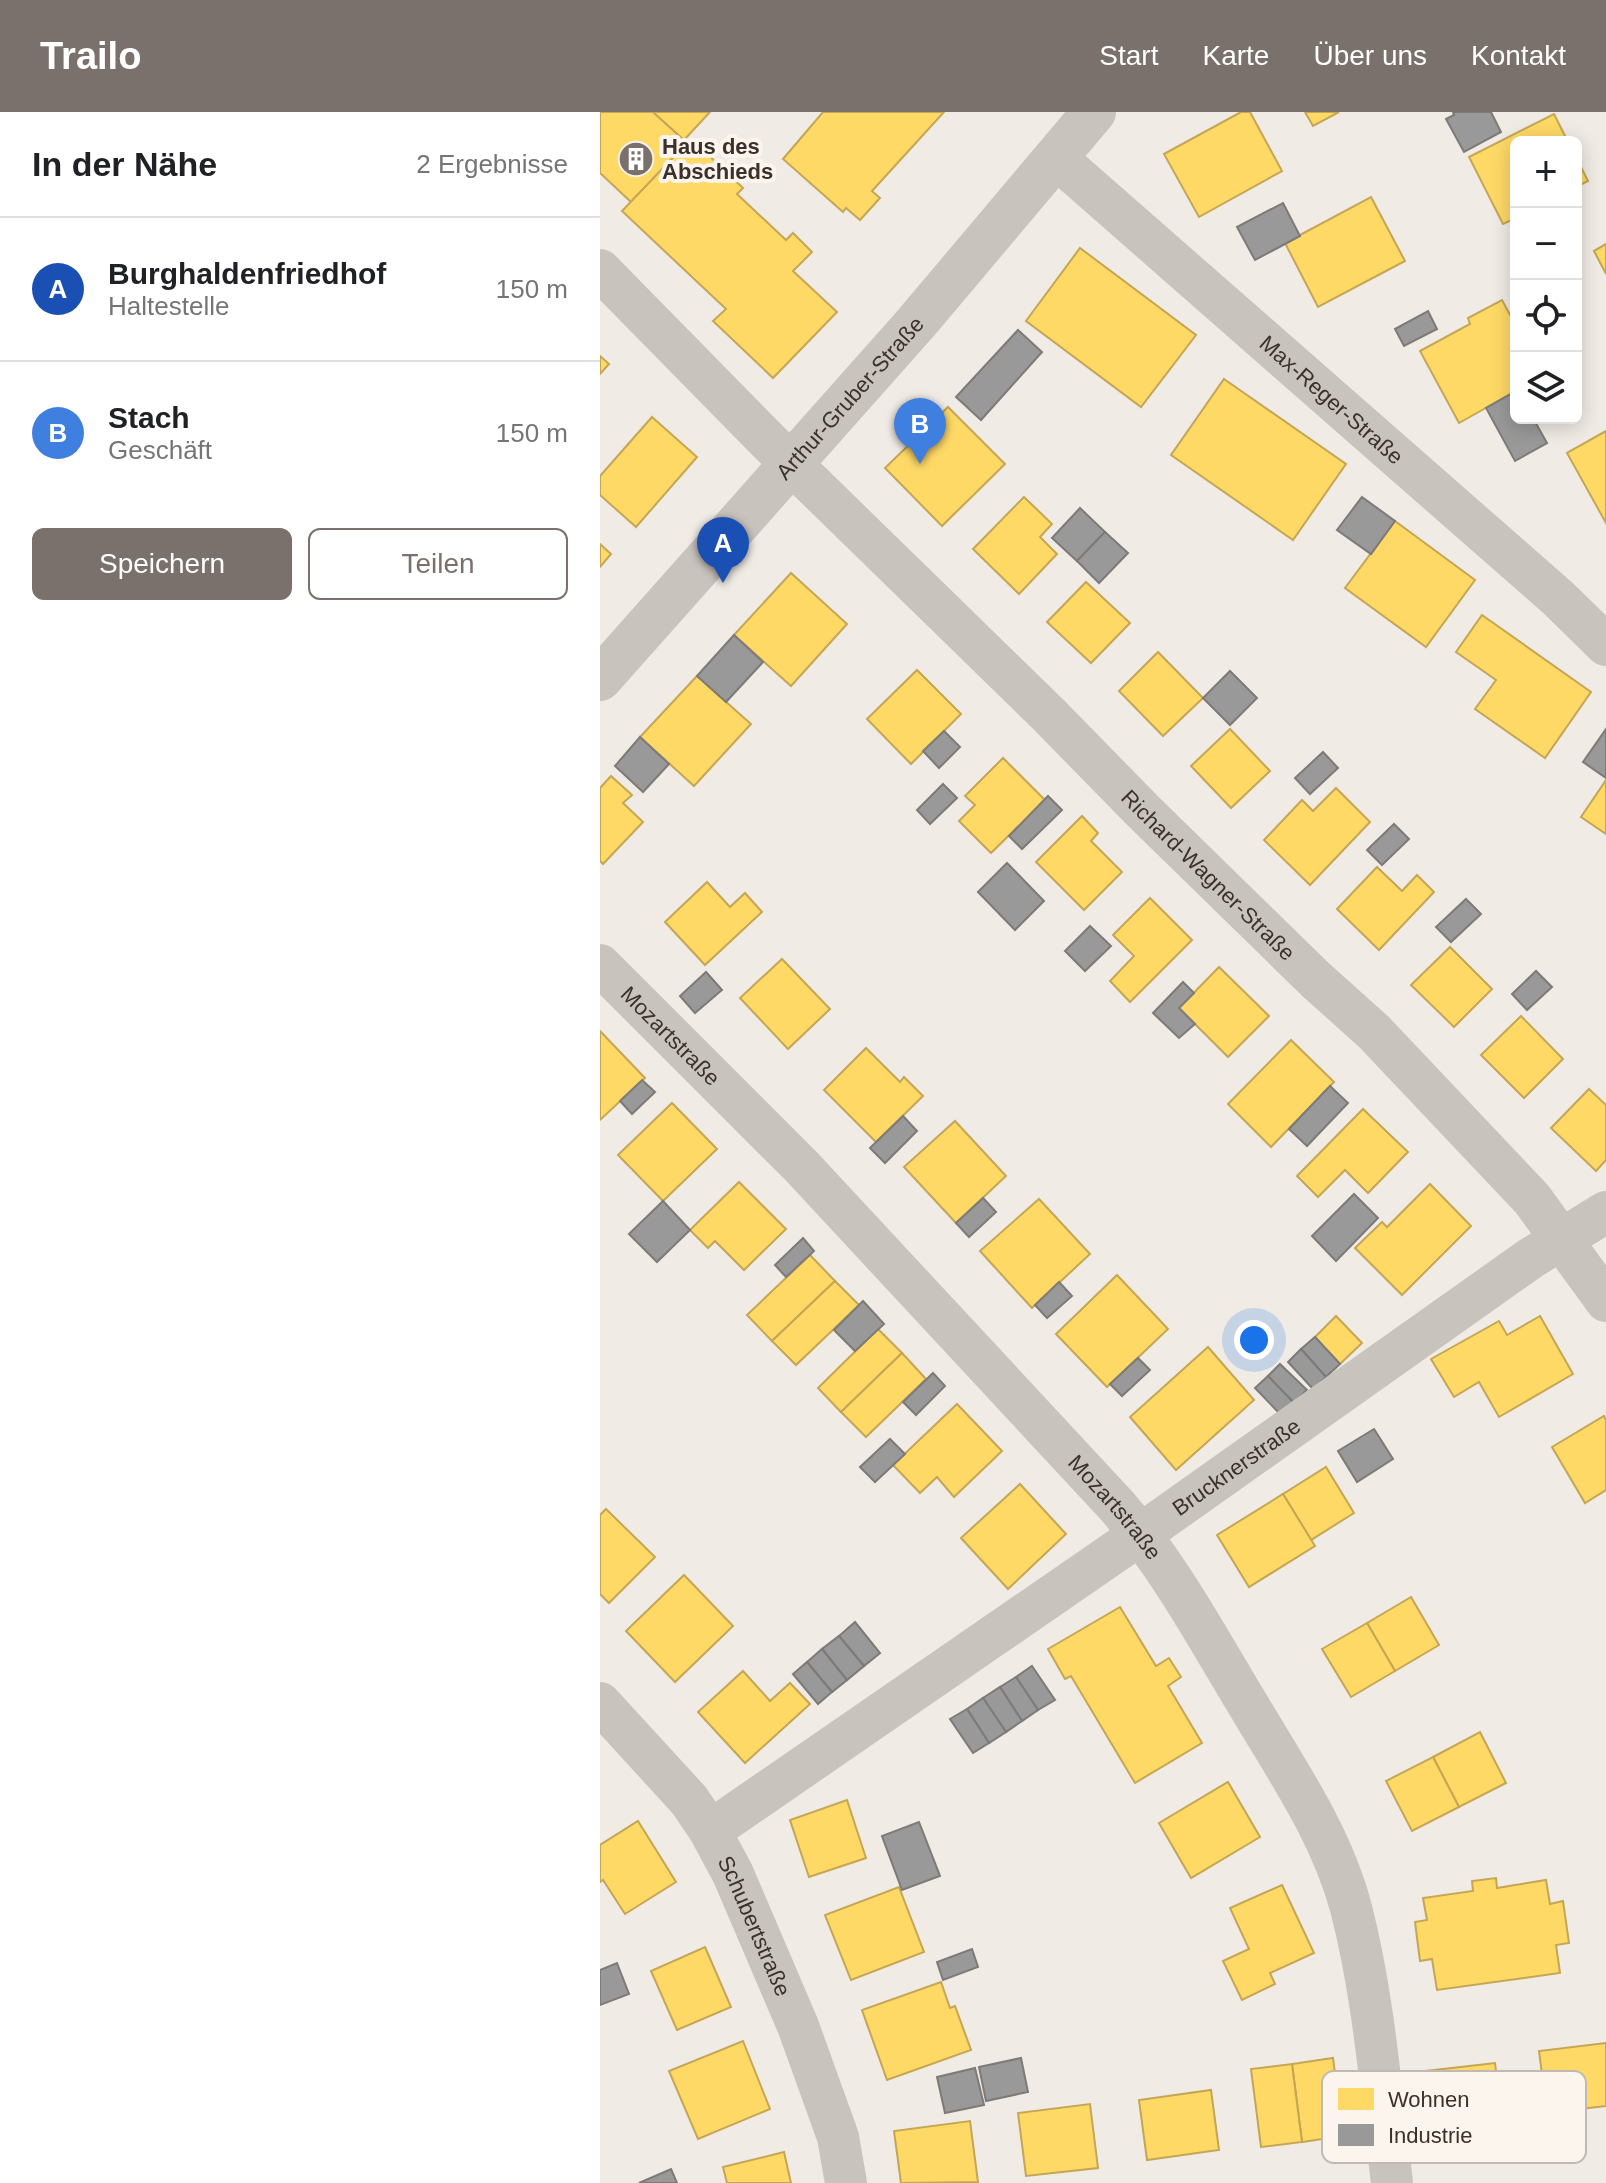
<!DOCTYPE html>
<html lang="de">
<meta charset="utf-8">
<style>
body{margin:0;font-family:Arial,sans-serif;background:#f2f2f2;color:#202124}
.controls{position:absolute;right:24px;top:24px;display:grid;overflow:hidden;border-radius:12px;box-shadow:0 4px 20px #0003}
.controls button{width:72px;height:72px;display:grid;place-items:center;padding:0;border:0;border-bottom:2px solid #e0e0e0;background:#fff;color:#202124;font:40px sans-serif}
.you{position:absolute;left:654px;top:1228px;width:28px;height:28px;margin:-20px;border:6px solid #fff;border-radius:50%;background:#1a73e8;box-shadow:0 0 0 12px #1a73e833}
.badge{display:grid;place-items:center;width:52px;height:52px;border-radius:50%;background:#7a716c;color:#fff;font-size:26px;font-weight:700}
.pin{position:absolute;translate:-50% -66px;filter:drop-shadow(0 2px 4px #0008)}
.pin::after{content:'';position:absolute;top:42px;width:28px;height:24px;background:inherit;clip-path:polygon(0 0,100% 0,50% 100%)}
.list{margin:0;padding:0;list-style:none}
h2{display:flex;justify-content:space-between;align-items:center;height:104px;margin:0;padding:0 32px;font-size:34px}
h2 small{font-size:26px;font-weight:400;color:#757577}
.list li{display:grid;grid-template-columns:52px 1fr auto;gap:24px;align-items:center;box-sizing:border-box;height:144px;padding:0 32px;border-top:2px solid #e0e0e0}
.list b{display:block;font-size:30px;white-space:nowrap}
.list p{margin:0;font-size:26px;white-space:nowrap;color:#757577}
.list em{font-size:26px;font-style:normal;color:#757577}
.actions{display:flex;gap:16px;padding:24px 32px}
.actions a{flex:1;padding:18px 0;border:2px solid #7a716c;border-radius:12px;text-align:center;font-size:28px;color:#7a716c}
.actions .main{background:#7a716c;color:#fff}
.icon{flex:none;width:44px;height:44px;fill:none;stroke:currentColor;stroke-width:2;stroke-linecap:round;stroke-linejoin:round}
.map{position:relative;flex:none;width:1006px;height:2071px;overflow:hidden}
header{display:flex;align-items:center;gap:48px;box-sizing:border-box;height:112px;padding:0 40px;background:#7a716c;color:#fff}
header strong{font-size:38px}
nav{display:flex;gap:44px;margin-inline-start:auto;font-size:28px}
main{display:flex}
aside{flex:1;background:#fff}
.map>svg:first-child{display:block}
</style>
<header>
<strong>Trailo</strong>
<nav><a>Start</a><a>Karte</a><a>Über uns</a><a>Kontakt</a></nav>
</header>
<main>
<aside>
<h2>In der Nähe<small>2 Ergebnisse</small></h2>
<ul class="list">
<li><span class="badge" style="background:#1a4fb4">A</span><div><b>Burghaldenfriedhof</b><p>Haltestelle</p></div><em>150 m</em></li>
<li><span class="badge" style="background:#3f7fe0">B</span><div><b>Stach</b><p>Geschäft</p></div><em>150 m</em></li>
</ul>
<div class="actions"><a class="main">Speichern</a><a>Teilen</a></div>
</aside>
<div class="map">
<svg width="1006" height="2071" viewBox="0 0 1006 2071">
<rect width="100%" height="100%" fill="#f0ebe5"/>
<g fill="#ffd966" stroke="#c4a654" stroke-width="2">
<path d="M0 0H53L84 28 85 33 31 90 0 61Z"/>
<path d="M53 0H110L84 28Z"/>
<path d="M223 0H344L272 79 280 86 260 108 246 96 243 100 183 47Z"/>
<path d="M641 0H650L682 59 599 105 564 42Z"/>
<path d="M705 0H739L713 14Z"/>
<path d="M954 2 968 30H916V106L903 112 869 45Z"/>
<path d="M85 33 96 42 101 36 143 76 137 82 186 128 193 121 212 140 193 159 237 200 173 266 113 209 126 197 22 99Z"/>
<path d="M976 45 988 69 976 75Z"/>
<path d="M771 85 805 149 718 195 685 131Z"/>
<path d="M1006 132V162L994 139Z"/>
<path d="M480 136 596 223 541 295 426 209Z"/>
<path d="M902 188 916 214V279L859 311 820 239 870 212 868 206Z"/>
<path d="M0 244 9 252 0 262Z"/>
<path d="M624 267 746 352 693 428 571 343Z"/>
<path d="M348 295 405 352 342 414 285 356Z"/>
<path d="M52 305 97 345 36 415 0 383V364Z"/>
<path d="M1006 319V411L967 341Z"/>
<path d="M424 385 452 412 440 425 457 442 419 482 373 437Z"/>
<path d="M795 409 875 468 826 535 745 476Z"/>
<path d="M0 432 11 442 0 455Z"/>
<path d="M191 461 247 512 191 574 134 523Z"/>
<path d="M486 470 530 511 491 551 447 510Z"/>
<path d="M882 503 991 580 945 646 875 597 896 568 856 540Z"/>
<path d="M558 540 603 586 563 624 519 579Z"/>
<path d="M317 558 361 602 311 652 267 607Z"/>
<path d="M97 564 151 612 94 674 40 625Z"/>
<path d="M630 617 670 659 631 696 591 654Z"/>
<path d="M403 646 445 688 391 741 359 709 375 693 365 684Z"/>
<path d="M11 664 32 683 23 691 43 710 3 752 0 749V676Z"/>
<path d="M1006 668V722L981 705Z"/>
<path d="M736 676 770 710 710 773 664 728 702 688 713 699Z"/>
<path d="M482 704 498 721 491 729 522 760 484 798 436 750Z"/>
<path d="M777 755 802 779 817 763 834 780 779 838 737 797Z"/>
<path d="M107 770 130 795 145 781 162 800 105 853 65 810Z"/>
<path d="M550 786 592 828 530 890 510 869 534 844 513 823Z"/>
<path d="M850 835 892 877 854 915 811 873Z"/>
<path d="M182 847 230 897 188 937 140 886Z"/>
<path d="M619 855 669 904 628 945 579 896Z"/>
<path d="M921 904 963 947 924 986 881 943Z"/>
<path d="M0 919 45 966 0 1008Z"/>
<path d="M691 928 734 970 671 1035 628 992Z"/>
<path d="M266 936 300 970 304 965 323 984 276 1030 224 978Z"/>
<path d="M989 977 1006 993V1048L996 1059 951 1016Z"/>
<path d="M72 991 117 1037 63 1089 18 1043Z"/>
<path d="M763 997 808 1040 768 1081 745 1058 718 1085 697 1064Z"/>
<path d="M355 1009 406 1064 356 1111 304 1055Z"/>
<path d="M139 1070 186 1117 144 1158 115 1129 108 1136 90 1118Z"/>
<path d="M830 1072 871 1114 802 1183 755 1136 782 1110 787 1115Z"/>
<path d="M439 1087 490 1142 432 1196 380 1139Z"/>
<path d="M210 1143 235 1169 172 1229 147 1203Z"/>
<path d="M517 1163 568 1217 507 1275 456 1222Z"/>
<path d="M235 1169 259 1193 196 1253 172 1229Z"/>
<path d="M736 1204 762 1231 740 1252 715 1225Z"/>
<path d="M940 1204 973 1262 899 1305 879 1270 854 1285 831 1247 899 1209 907 1223Z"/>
<path d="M278 1217 302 1241 241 1300 218 1276Z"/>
<path d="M608 1235 654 1288 576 1358 530 1305Z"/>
<path d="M302 1241 326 1267 266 1325 241 1300Z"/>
<path d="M357 1292 402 1339 354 1385 337 1365 320 1381 293 1353Z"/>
<path d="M1004 1304 1006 1308V1378L985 1391 952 1335Z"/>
<path d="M726 1355 754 1401 711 1428 683 1382Z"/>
<path d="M420 1372 466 1422 408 1477 361 1426Z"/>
<path d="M683 1382 715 1434 649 1475 617 1423Z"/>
<path d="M6 1397 55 1445 9 1491 0 1482V1403Z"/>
<path d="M84 1463 133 1514 75 1570 26 1519Z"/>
<path d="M811 1485 839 1533 795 1559 767 1511Z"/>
<path d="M520 1495 556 1554 569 1546 581 1565 568 1574 602 1631 535 1671 471 1564 465 1567 448 1537Z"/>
<path d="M767 1511 795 1559 751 1585 722 1537Z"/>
<path d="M143 1559 170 1589 190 1571 210 1592 145 1651 98 1600Z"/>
<path d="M880 1620 906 1671 859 1695 833 1645Z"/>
<path d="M833 1645 859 1695 812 1719 786 1669Z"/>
<path d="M628 1670 660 1725 591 1766 559 1711Z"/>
<path d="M247 1688 266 1746 209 1765 190 1708Z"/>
<path d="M38 1709 76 1770 25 1802 3 1768 0 1770V1733Z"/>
<path d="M896 1766 897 1776 946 1768 950 1792 963 1789 969 1831 956 1833 960 1861 837 1878 832 1847 820 1849 815 1810 827 1808 823 1786 873 1779 872 1769Z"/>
<path d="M682 1773 714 1841 670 1861 675 1872 642 1888 623 1849 649 1837 630 1796Z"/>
<path d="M299 1775 324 1840 251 1868 225 1803Z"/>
<path d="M105 1835 131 1895 77 1918 51 1859Z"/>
<path d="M341 1870 350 1896 355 1894 371 1938 287 1968 262 1898Z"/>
<path d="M143 1929 170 1997 98 2027 69 1959Z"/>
<path d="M1006 1931V1994L947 2001 939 1939Z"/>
<path d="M733 1946 743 2024 702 2030 692 1952Z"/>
<path d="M895 1951 902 2008 833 2016 826 1959Z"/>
<path d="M692 1952 702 2030 661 2035 651 1957Z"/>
<path d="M611 1978 619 2038 547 2048 539 1988Z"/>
<path d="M490 1992 498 2056 426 2064 418 2001Z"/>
<path d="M370 2009 378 2070 301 2071 294 2019Z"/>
<path d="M184 2040 191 2071H127L123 2055Z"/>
</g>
<g fill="#999" stroke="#7d7a78" stroke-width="2">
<path d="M853 0H891L901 20 864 40 846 7 854 3Z"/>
<path d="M683 91 700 124 655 148 637 115Z"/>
<path d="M828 199 837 217 804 234 795 217Z"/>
<path d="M418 218 442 240 381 308 356 285Z"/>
<path d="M916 279V306H933L947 331 915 349 886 296Z"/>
<path d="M762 385 795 409 771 442 737 418Z"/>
<path d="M480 396 505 420 477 449 452 426Z"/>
<path d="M505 420 528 441 499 471 477 449Z"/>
<path d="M134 523 163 550 126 590 97 564Z"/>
<path d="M630 559 657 586 630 613 603 586Z"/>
<path d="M1006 617V666L983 650Z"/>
<path d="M344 619 360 635 339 656 323 639Z"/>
<path d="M40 625 69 652 43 680 15 654Z"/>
<path d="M723 640 738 656 710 682 695 666Z"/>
<path d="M343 672 357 686 330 712 317 698Z"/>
<path d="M448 684 462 698 422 737 409 724Z"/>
<path d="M794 712 809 727 782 753 767 738Z"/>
<path d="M407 751 444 789 415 818 378 780Z"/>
<path d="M866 787 881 802 851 830 836 815Z"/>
<path d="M490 814 511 834 485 859 465 839Z"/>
<path d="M936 859 952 875 927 898 912 882Z"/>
<path d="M106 860 122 878 95 901 80 884Z"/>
<path d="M583 870 594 881 579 896 595 912 579 926 553 901Z"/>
<path d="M42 968 55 980 32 1002 20 989Z"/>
<path d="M730 974 748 991 707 1034 689 1017Z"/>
<path d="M303 1004 317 1019 285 1051 270 1036Z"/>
<path d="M754 1082 778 1106 736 1149 712 1124Z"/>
<path d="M383 1086 396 1100 369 1125 356 1111Z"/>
<path d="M63 1089 90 1118 57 1150 29 1122Z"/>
<path d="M203 1126 214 1139 186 1165 175 1153Z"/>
<path d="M459 1170 472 1184 447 1206 435 1193Z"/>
<path d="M263 1189 284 1212 255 1239 234 1218Z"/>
<path d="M715 1225 740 1252 726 1265 701 1237Z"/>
<path d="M701 1237 726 1265 713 1277 688 1250Z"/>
<path d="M538 1246 550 1258 522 1284 510 1272Z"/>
<path d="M680 1252 707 1278 694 1291 668 1264Z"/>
<path d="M333 1261 345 1274 316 1303 303 1290Z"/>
<path d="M668 1264 694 1291 681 1303 655 1276Z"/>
<path d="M774 1317 793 1347 757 1370 738 1339Z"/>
<path d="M290 1327 305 1342 275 1370 260 1355Z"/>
<path d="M255 1510 280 1541 264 1554 239 1524Z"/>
<path d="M239 1524 264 1554 247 1568 222 1537Z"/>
<path d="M222 1537 247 1568 232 1580 207 1550Z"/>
<path d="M207 1550 232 1580 218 1592 193 1562Z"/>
<path d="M432 1554 455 1588 438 1598 416 1565Z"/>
<path d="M416 1565 438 1598 422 1609 400 1575Z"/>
<path d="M400 1575 422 1609 406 1620 383 1586Z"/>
<path d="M383 1586 406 1620 389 1631 367 1597Z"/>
<path d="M367 1597 389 1631 373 1641 350 1607Z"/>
<path d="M319 1710 340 1764 302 1778 282 1724Z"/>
<path d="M372 1837 378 1855 343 1868 337 1850Z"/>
<path d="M17 1851 29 1882 0 1893V1858Z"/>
<path d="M421 1946 428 1980 386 1989 379 1955Z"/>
<path d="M375 1956 384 1993 345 2001 337 1965Z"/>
<path d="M71 2057 77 2071H39Z"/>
</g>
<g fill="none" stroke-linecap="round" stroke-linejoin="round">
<g stroke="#c9c3be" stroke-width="42">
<path id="s1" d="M455 45 958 486 1006 533"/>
<path id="s2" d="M0 158 168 329 449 603 543 699 716 868 774 920 932 1087 1006 1189"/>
<path id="s3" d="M0 853 202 1055 517 1394C569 1454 606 1523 647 1591 686 1657 731 1721 751 1796 774 1885 781 1980 792 2071"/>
<path id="s4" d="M0 1591 89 1688 110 1719 133 1762 198 1914 238 2025 246 2071"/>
<path id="s5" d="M110 1719 541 1422 931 1146 1006 1100"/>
</g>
<path stroke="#c9c3be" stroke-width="44" id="s6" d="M0 567 316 211 494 0"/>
</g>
<defs>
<symbol id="building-disc" viewBox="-11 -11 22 22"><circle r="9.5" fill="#7a716c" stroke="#fbf5ee"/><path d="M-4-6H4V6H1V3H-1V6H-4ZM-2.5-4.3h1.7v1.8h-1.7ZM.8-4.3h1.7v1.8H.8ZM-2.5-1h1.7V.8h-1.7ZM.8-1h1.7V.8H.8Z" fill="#fff"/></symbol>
</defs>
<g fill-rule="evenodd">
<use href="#building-disc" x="16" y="27" width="40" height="40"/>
</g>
<g text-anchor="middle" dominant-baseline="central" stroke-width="8" stroke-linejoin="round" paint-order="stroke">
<g font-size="22" font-weight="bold" fill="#3b302b" stroke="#fbf5ee" text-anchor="start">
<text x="62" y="34">Haus des<tspan x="62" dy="25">Abschieds</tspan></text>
</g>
<g font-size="22" fill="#3b302b" stroke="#fbf5ee">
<text stroke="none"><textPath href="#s6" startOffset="376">Arthur-Gruber-Straße</textPath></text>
<text stroke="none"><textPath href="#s1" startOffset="368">Max-Reger-Straße</textPath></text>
<text stroke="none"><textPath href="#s2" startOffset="858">Richard-Wagner-Straße</textPath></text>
<text stroke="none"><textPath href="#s3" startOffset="100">Mozartstraße</textPath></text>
<text stroke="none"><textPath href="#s5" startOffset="640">Brucknerstraße</textPath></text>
<text stroke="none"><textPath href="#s3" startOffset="748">Mozartstraße</textPath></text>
<text stroke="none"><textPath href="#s4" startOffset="274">Schubertstraße</textPath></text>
</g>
</g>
<rect x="722" y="1959" width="264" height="92" rx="12" fill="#fbf5ee" stroke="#c1bab4" stroke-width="2"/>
<rect x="738" y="1976" width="36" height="22" fill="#ffd966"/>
<rect x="738" y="2012" width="36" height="22" fill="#999"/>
<g font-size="22" fill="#3b302b">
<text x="788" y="1995">Wohnen</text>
<text x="788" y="2031">Industrie</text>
</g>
</svg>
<div class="controls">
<button>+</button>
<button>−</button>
<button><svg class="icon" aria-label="locate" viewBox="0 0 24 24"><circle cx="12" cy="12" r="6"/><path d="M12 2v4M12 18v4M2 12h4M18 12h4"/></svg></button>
<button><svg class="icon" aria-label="layers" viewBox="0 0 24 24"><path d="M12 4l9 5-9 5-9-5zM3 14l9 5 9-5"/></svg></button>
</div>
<div class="you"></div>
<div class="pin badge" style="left:123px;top:471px;background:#1a4fb4">A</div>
<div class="pin badge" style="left:320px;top:352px;background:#3f7fe0">B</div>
</div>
</main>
